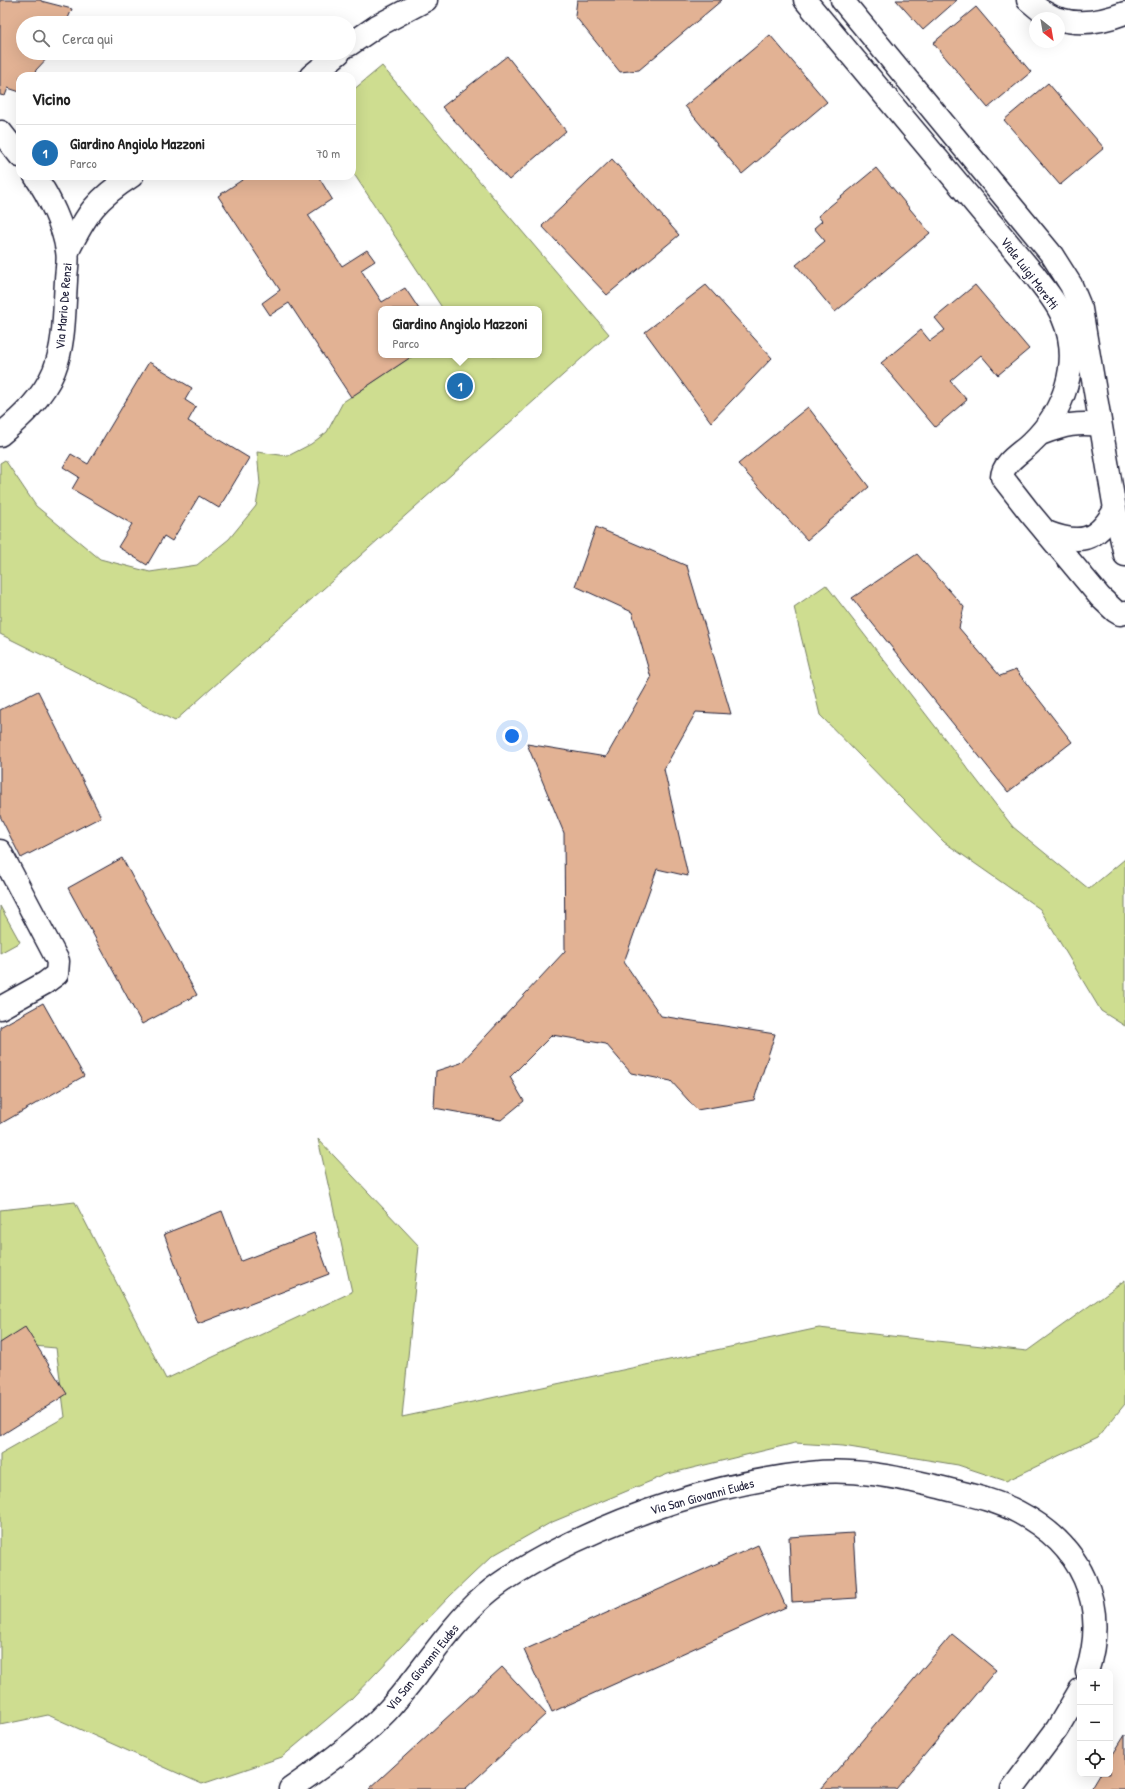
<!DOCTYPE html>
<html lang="it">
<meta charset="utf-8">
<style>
body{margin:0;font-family:"Patrick Hand",sans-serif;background:#f2f2f2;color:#222}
.controls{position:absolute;right:12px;bottom:12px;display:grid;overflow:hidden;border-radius:8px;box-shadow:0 4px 16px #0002}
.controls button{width:36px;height:36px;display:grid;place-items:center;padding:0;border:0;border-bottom:1px solid #e0e0e0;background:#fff;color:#222;font:20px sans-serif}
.compass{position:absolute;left:1029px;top:12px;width:36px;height:36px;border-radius:50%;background:#fff;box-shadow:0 4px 16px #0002;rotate:149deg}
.you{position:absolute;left:512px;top:736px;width:14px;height:14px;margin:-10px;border:3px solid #fff;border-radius:50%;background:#1a73e8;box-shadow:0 0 0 6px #1a73e833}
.badge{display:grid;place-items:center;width:26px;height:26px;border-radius:50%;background:#1f6fb2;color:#fff;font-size:13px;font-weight:700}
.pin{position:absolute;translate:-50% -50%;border:2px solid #fff;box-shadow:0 1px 4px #0006}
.popup{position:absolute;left:378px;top:306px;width:164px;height:52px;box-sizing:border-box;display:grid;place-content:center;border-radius:8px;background:#fff;filter:drop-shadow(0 1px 3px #0005);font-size:13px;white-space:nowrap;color:#767676}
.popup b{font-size:15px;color:#222}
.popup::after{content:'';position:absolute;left:50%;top:100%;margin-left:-8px;border:8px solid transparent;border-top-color:#fff}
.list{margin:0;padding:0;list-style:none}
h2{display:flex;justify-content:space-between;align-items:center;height:52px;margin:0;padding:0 16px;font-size:17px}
h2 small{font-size:13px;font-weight:400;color:#767676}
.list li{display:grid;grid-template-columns:26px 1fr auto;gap:12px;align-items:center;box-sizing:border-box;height:56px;padding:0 16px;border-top:1px solid #e0e0e0}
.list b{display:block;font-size:15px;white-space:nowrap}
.list p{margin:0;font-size:13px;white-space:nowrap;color:#767676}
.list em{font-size:13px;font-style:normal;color:#767676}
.icon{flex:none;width:22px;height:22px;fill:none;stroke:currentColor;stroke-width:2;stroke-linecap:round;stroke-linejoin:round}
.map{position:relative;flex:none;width:1125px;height:1789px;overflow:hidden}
.search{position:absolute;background:#fff;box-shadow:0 4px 16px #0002;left:16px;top:16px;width:340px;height:44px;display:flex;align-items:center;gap:10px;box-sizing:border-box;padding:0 14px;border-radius:22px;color:#767676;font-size:15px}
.panel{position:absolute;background:#fff;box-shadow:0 4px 16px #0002;left:16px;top:72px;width:340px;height:108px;border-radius:12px}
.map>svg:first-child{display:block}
</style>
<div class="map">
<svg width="1125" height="1789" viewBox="0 0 1125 1789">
<rect width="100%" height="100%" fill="#fff"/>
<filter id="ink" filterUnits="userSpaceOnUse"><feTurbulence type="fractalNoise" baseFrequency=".025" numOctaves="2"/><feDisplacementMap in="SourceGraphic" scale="8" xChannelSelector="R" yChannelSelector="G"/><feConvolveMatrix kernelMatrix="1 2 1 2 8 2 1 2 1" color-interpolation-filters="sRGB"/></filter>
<g filter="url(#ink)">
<g fill="#cedd90" stroke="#788066">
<path d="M382 66 609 334 175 721 0 634V463L5 460 36 506 100 559 150 572 197 565 229 539 256 506 260 484 257 452 288 456 311 444 327 432 343 402 414 355H539V309H443L352 171V91Z"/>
<path d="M826 585 1013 827 1089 889 1125 859V1026L1101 1011 1040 909 944 842 820 715 794 607Z"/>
<path d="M0 906 20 942 0 953Z"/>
<path d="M318 1139 419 1246 402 1417 819 1328 1027 1351 1125 1280V1404L1098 1437 1006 1481 958 1465 843 1446 795 1443 668 1474 550 1523 492 1556 450 1596 351 1699 282 1757 202 1784 48 1715 0 1725V1454L65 1417 56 1348 0 1343V1210L75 1202 166 1379 352 1292Z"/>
</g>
<g fill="#e2b294" stroke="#22223b">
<path d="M0 0H41V1L72 9 66 23H23V53H52L36 70 34 76H20V92L8 88 5 96 0 95Z"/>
<path d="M577 0H722L639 70 620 72 575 16Z"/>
<path d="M896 0H957L923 30Z"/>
<path d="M976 7 1031 72 988 108 933 43Z"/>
<path d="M770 35 827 102 742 174 685 106Z"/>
<path d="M507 56 566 131 509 180 442 107Z"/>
<path d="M1048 83 1104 148 1060 185 1004 120Z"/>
<path d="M612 159 679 235 607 295 542 226Z"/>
<path d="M876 168 930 233 835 312 796 265 825 241 814 228 822 221 818 216Z"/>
<path d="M248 176H318L332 199 308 215 342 266 367 250 375 261 361 270 382 302 405 288 419 309H381V355H414L351 397 289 303 270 315 262 303 280 290 218 196Z"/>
<path d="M706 285 772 358 711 422 645 332Z"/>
<path d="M975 285 1029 349 998 375 981 355 950 381 967 400 935 427 881 363 921 330 930 341 945 330 935 318Z"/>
<path d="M149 362 192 388 185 400 196 407 188 421 249 458 219 508 199 496 172 541 164 536 147 565 118 547 132 524 72 489 79 477 63 467 71 454 88 464Z"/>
<path d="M808 407 869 487 807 540 738 464Z"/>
<path d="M596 527 687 566 731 714 696 712 664 769 688 876 657 869 624 962 661 1016 775 1034 754 1100 697 1110 671 1081 631 1073 606 1044 552 1035 510 1077 524 1101 501 1120 434 1108 436 1071 461 1063 565 951 564 833 527 744 606 757 651 678 632 612 575 586Z"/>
<path d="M917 554 964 607 959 628 1000 676 1016 670 1072 742 1008 792 852 598Z"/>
<path d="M38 691 101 817 21 858 0 816V710Z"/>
<path d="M122 858 197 995 142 1024 68 888Z"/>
<path d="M43 1003 84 1076 0 1124V1027Z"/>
<path d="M222 1211 241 1261 314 1233 329 1274 198 1324 164 1234Z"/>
<path d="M25 1327 67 1394 0 1436V1343Z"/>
<path d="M853 1533 857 1598 792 1602 789 1537Z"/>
<path d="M758 1545 786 1607 552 1712 524 1650Z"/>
<path d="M952 1634 996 1670 896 1789H821Z"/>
<path d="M502 1667 546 1714 465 1789H369Z"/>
<path d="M1125 1735V1789H1091L1100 1774H1110V1759Z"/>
</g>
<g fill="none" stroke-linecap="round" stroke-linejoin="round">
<defs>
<g id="street">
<path d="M805 0 1033 273C1043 287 1057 302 1063 318 1082 362 1064 412 1031 443 1021 453 1003 462 1002 477L1030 513 1100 597 1115 611 1120 614 1125 613"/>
<path d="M842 0 1052 255 1071 285 1081 309 1115 509 1125 555"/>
<path d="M1028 0 1040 10 1055 18"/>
<path d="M1059 19C1081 26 1104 21 1125 13"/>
<path d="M349 45 377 26 426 0"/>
<path d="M311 76 339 53"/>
<path d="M1 132 20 156"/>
<path d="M68 251C87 213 96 199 132 176"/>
<path d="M1043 433C1064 425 1078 422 1100 425"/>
<path d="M0 435C22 417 43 397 54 371 65 343 64 311 66 281 66 271 69 260 67 251 64 227 49 196 35 176"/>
<path d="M1046 532C1080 545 1097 542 1115 509"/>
<path d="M0 851 58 961 57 974 45 983 0 1008"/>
</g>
<g id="secondary">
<path d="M290 1789C321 1768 361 1738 387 1711 421 1674 446 1630 484 1596 502 1580 523 1568 545 1556 626 1513 719 1483 810 1473 854 1468 897 1477 939 1487 965 1494 993 1499 1018 1512 1081 1545 1109 1603 1087 1672"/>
<path d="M1012 1789 1057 1729 1080 1690"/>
</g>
</defs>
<use href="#street" stroke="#22223b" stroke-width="25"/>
<use href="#secondary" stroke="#22223b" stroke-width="25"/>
<use href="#street" stroke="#fff" stroke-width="22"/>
<use href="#secondary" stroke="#fff" stroke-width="22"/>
</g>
</g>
<g text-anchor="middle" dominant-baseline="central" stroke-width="3" stroke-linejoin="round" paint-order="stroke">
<g font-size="13" fill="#22223b" stroke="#fff">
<text transform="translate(1030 273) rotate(53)">Viale Luigi Moretti</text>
<text transform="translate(63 306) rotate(-85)">Via Mario De Renzi</text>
<text transform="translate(702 1496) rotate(-15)">Via San Giovanni Eudes</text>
<text transform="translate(422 1667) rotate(-51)">Via San Giovanni Eudes</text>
</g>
</g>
</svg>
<div class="controls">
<button>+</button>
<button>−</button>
<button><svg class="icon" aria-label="locate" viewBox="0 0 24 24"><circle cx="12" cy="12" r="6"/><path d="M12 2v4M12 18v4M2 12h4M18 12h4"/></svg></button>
</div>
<svg class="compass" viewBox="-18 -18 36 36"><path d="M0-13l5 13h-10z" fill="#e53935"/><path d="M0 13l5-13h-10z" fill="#767676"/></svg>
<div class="you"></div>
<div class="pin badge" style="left:460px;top:386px">1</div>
<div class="popup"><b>Giardino Angiolo Mazzoni</b>Parco</div>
<div class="search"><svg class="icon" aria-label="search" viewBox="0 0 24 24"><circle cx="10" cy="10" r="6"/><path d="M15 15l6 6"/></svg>Cerca qui</div>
<section class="panel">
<h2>Vicino<small></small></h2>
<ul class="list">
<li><span class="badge">1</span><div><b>Giardino Angiolo Mazzoni</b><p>Parco</p></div><em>70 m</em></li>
</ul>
</section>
</div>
